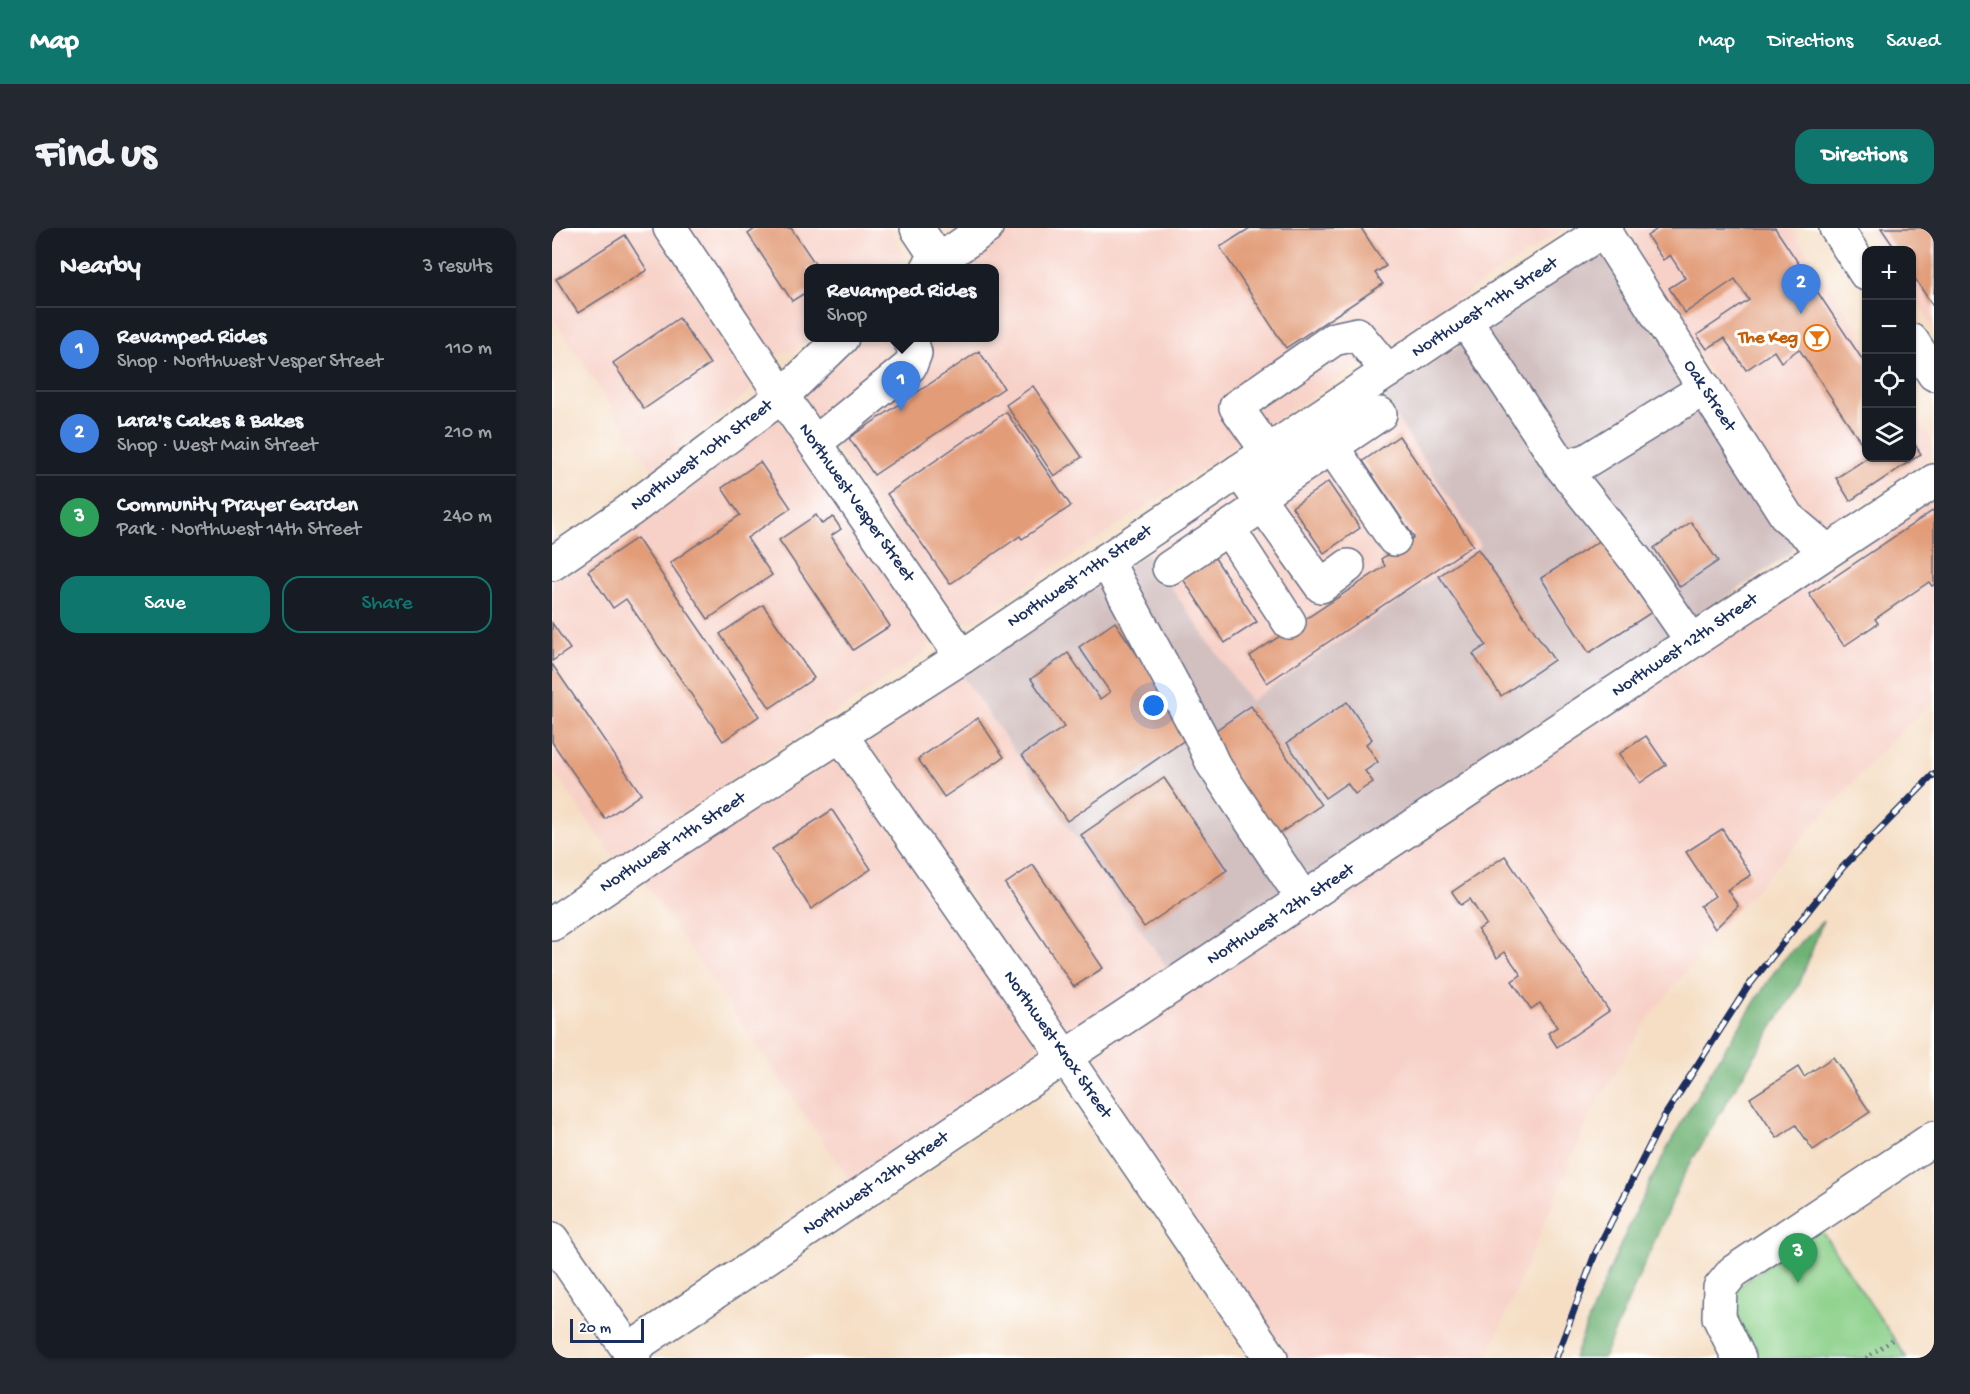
<!DOCTYPE html>
<meta charset="utf-8">
<style>
body{margin:0;font-family:"Gochi Hand",sans-serif;background:#242831;color:#f1f3f6}
.controls{position:absolute;right:18px;top:18px;display:grid;overflow:hidden;border-radius:12px;box-shadow:0 2px 4px #0004}
.controls button{width:54px;height:54px;display:grid;place-items:center;padding:0;border:0;border-bottom:2px solid #363941;background:#171b24;color:#f1f3f6;font:30px sans-serif}
.scale{position:absolute;left:18px;bottom:15px;width:74px;box-sizing:border-box;padding-left:6px;border:3px solid #1b2f5e;border-top:0;font-size:16px;line-height:21px;white-space:nowrap;color:#1b2f5e;-webkit-text-stroke:4px #fff;paint-order:stroke}
.you{position:absolute;left:602px;top:478px;width:21px;height:21px;margin:-15px;border:4px solid #fff;border-radius:50%;background:#1a73e8;box-shadow:0 0 0 9px #1a73e833}
.badge{display:grid;place-items:center;width:39px;height:39px;border-radius:50%;background:#0f766e;color:#fff;font-size:20px;font-weight:700}
.pin{position:absolute;translate:-50% -50px;filter:drop-shadow(0 2px 3px #0008)}
.pin::after{content:'';position:absolute;top:32px;width:21px;height:18px;background:inherit;clip-path:polygon(0 0,100% 0,50% 100%)}
.popup{position:absolute;left:252px;top:36px;width:195px;height:78px;box-sizing:border-box;display:grid;place-content:center;border-radius:12px;background:#171b24;filter:drop-shadow(0 2px 4px #0005);font-size:20px;white-space:nowrap;color:#9ea1a6}
.popup b{font-size:22px;color:#f1f3f6}
.popup::after{content:'';position:absolute;left:50%;top:100%;margin-left:-12px;border:12px solid transparent;border-top-color:#171b24}
.list{margin:0;padding:0;list-style:none}
h2{display:flex;justify-content:space-between;align-items:center;height:78px;margin:0;padding:0 24px;font-size:26px}
h2 small{font-size:20px;font-weight:400;color:#9ea1a6}
.list li{display:grid;grid-template-columns:39px 1fr auto;gap:18px;align-items:center;box-sizing:border-box;height:84px;padding:0 24px;border-top:2px solid #363941}
.list b{display:block;font-size:22px;white-space:nowrap}
.list p{margin:0;font-size:20px;white-space:nowrap;color:#9ea1a6}
.list em{font-size:20px;font-style:normal;color:#9ea1a6}
.actions{display:flex;gap:12px;padding:18px 24px}
.actions a{flex:1;padding:14px 0;border:2px solid #0f766e;border-radius:18px;text-align:center;font-size:21px;color:#0f766e}
.actions .main{background:#0f766e;color:#fff}
.icon{flex:none;width:33px;height:33px;fill:none;stroke:currentColor;stroke-width:2;stroke-linecap:round;stroke-linejoin:round}
.map{position:relative;flex:none;width:1382px;height:1130px;overflow:hidden;border-radius:18px}
header{display:flex;align-items:center;gap:36px;box-sizing:border-box;height:84px;padding:0 30px;background:#0f766e;color:#fff}
header strong{font-size:28px}
nav{display:flex;gap:33px;margin-inline-start:auto;font-size:21px}
.intro{display:flex;align-items:center;justify-content:space-between;box-sizing:border-box;height:144px;padding:0 36px}
h1{margin:0;font-size:42px}
.button{padding:15px 27px;border-radius:18px;background:#0f766e;color:#fff;font-size:21px;font-weight:700}
main{display:flex;gap:36px;padding:0 36px}
aside{flex:1;background:#171b24;border-radius:18px;box-shadow:0 2px 4px #0004}
.map>svg:first-child{display:block}
</style>
<header>
<strong>Map</strong>
<nav><a>Map</a><a>Directions</a><a>Saved</a></nav>
</header>
<div class="intro"><h1>Find us</h1><a class="button">Directions</a></div>
<main>
<aside>
<h2>Nearby<small>3 results</small></h2>
<ul class="list">
<li><span class="badge" style="background:#3f7fe0">1</span><div><b>Revamped Rides</b><p>Shop · Northwest Vesper Street</p></div><em>110 m</em></li>
<li><span class="badge" style="background:#3f7fe0">2</span><div><b>Lara's Cakes &amp; Bakes</b><p>Shop · West Main Street</p></div><em>210 m</em></li>
<li><span class="badge" style="background:#2e9e5b">3</span><div><b>Community Prayer Garden</b><p>Park · Northwest 14th Street</p></div><em>240 m</em></li>
</ul>
<div class="actions"><a class="main">Save</a><a>Share</a></div>
</aside>
<div class="map">
<svg width="1382" height="1130" viewBox="0 0 1382 1130">
<rect width="100%" height="100%" fill="#fff"/>
<filter id="ink" filterUnits="userSpaceOnUse"><feTurbulence type="fractalNoise" baseFrequency=".0167" numOctaves="2"/><feDisplacementMap in="SourceGraphic" scale="12" xChannelSelector="R" yChannelSelector="G"/><feConvolveMatrix kernelMatrix="1 2 1 2 8 2 1 2 1" color-interpolation-filters="sRGB"/></filter>
<filter id="wash" filterUnits="userSpaceOnUse"><feTurbulence type="fractalNoise" baseFrequency=".008" numOctaves="4" result="noise"/><feDisplacementMap in="SourceGraphic" scale="24" xChannelSelector="R" yChannelSelector="G"/><feGaussianBlur stdDeviation="1.35" result="paint"/><feColorMatrix in="noise" values="0 0 0 0 0 0 0 0 0 0 0 0 0 0 0 0 0 1.4 0 .05"/><feComposite in="paint" operator="in"/></filter>
<g filter="url(#wash)">
<rect width="100%" height="100%" fill="#f5dec4"/>
<g fill="#f7d1c7">
<path d="M0 0H102L198 149 199 158 196 165 101 243 0 88Z"/>
<path d="M135 0H336L354 29 340 40H256V110H258L243 122 226 127 219 124Z"/>
<path d="M462 0H1013L422 393 407 394 400 389 254 176 255 162 313 110H442V40H403Z"/>
<path d="M1086 0H1239L1314 114V230H1360V182L1379 211 1380 221 1376 231 1276 300 1271 301 1256 293 1075 17 1077 9Z"/>
<path d="M1315 0H1382V100L1360 66V22H1330Z"/>
<path d="M830 168 929 318 698 473 595 325Z"/>
<path d="M219 191 229 195 376 407 377 418 372 426 62 630 0 541V350Z"/>
<path d="M1382 271V471L1328 524 1165 704 1094 794 1039 885 935 1130H739L541 844 539 834 545 823Z"/>
<path d="M410 448 619 745 525 804 510 800 317 520 318 513 322 507Z"/>
<path d="M278 533 292 541 313 565 483 811 486 820 480 829 299 954 90 651Z"/>
</g>
<path fill="#d2bfc0" d="M1047 27 1052 28 1242 310V318L1240 323 1235 328 619 745 410 448 595 325 698 473 929 318 830 168 1040 29Z"/>
<path fill="#8bd089" stroke="#538074" stroke-width="1.5" d="M1267 999 1355 1130H1200L1185 1108 1180 1064Z"/>
<path fill="#70b275" stroke="#46706a" stroke-width="1.5" d="M1271 693 1247 757 1183 860 1132 946 1051 1130H1022C1066 1013 1120 900 1189 796 1202 776 1214 754 1229 735 1241 720 1257 707 1271 693Z"/>
<g id="blocks">
<g fill="#e29c78">
<path d="M204 0H239L266 40H256V63L240 73 196 6Z"/>
<path d="M698 0H809L834 38 823 45 831 56 734 120 668 19Z"/>
<path d="M1107 0H1223L1314 137V222L1247 121 1229 134 1222 123 1194 142 1172 110 1155 121 1145 107 1197 72 1183 51 1133 85 1117 60 1133 50 1118 27 1111 32 1095 8Z"/>
<path d="M1329 0H1382V80L1360 46V22H1344Z"/>
<path d="M73 7 95 42 26 85 4 51Z"/>
<path d="M127 90 158 136 92 181 61 135Z"/>
<path d="M427 123 452 160 322 247 297 210Z"/>
<path d="M481 158 530 229 502 248 454 177Z"/>
<path d="M454 184 519 278 470 311 468 308 398 356 335 266Z"/>
<path d="M847 208 921 317 715 455 698 428 833 338 829 331 862 309 811 233Z"/>
<path d="M1360 212 1369 226 1298 273 1284 250 1315 230H1360Z"/>
<path d="M208 234 239 280 195 310 220 347 156 391 118 335 188 287 170 260Z"/>
<path d="M776 254 808 300 772 325 740 279Z"/>
<path d="M1382 282V357L1380 358 1377 354 1323 391 1326 395 1292 418 1257 366Z"/>
<path d="M264 287 270 296 281 289 289 301 279 308 338 398 301 422 227 312Z"/>
<path d="M1139 294 1166 333 1128 359 1102 320Z"/>
<path d="M85 310 207 488 171 513 74 371 61 380 36 343Z"/>
<path d="M1052 310 1100 384 1037 425 989 350Z"/>
<path d="M926 321 1002 432 949 468 921 426 934 417 887 348Z"/>
<path d="M661 327 705 394 673 415 629 348Z"/>
<path d="M211 377 262 450 218 480 168 406Z"/>
<path d="M563 394 640 507 515 593 470 527 512 499 479 451 516 425 548 471 558 464 527 419Z"/>
<path d="M0 395 18 421 0 433Z"/>
<path d="M0 436 89 566 53 591 0 514Z"/>
<path d="M795 474 820 511 814 516 826 534 813 543 821 554 803 566 795 555 773 570 735 515Z"/>
<path d="M699 478 769 577 724 608 654 509Z"/>
<path d="M426 490 452 529 392 569 366 531Z"/>
<path d="M1094 508 1114 537 1088 555 1067 526Z"/>
<path d="M612 550 675 642 592 699 529 607Z"/>
<path d="M280 582 319 641 259 681 220 621Z"/>
<path d="M1170 601 1199 647 1175 662 1186 678 1163 701 1148 678 1163 668 1134 624Z"/>
<path d="M953 628 1057 783 1005 819 996 805 1005 799 988 775 979 781 960 753 969 747 953 724 945 730 926 702 934 696 918 671 909 677 900 664Z"/>
<path d="M481 637 551 740 522 759 453 656Z"/>
<path d="M1281 829 1318 884 1261 922 1244 897 1225 910 1198 870 1246 839 1252 849Z"/>
</g>
</g>
</g>
<g filter="url(#ink)">
<use href="#blocks" fill-opacity="0" stroke="#676c82" stroke-width="1.5"/>
<g fill="none" stroke-linecap="round" stroke-linejoin="round">
<defs>
<g id="minor">
<path d="M118 0 230 168 410 429"/>
<path d="M365 0 387 33"/>
<path d="M1284 0 1314 46"/>
<path d="M1051 2 1235 289 1275 323"/>
<path d="M376 40 434 0"/>
<path d="M913 92 1010 239 1034 233 1153 160"/>
<path d="M1360 113 1382 146"/>
<path d="M263 215 358 138 363 125 360 115 356 110"/>
<path d="M780 219 842 311"/>
<path d="M716 224 684 179 782 111 805 106 836 143"/>
<path d="M1010 239 1087 336 1140 413"/>
<path d="M687 243 769 358 796 338"/>
<path d="M706 268 828 186"/>
<path d="M676 300 737 394"/>
<path d="M554 332 648 507 661 536 752 672"/>
<path d="M0 336 77 283 230 168 290 110"/>
<path d="M617 340 712 276"/>
<path d="M288 506 513 829 719 1130"/>
<path d="M0 696 114 619 410 429 897 102 1055 0"/>
<path d="M0 1011 82 1130"/>
<path d="M77 1122 513 829 1382 253"/>
<path d="M1187 1130 1167 1089 1168 1060 1181 1044 1382 910"/>
</g>
</defs>
<use href="#minor" stroke="#676c82" stroke-width="36"/>
<path stroke="#676c82" stroke-width="4" stroke-dasharray="1.5 4.5" stroke-linecap="butt" d="M1314 1130 1342 1111"/>
<use href="#minor" stroke="#fff" stroke-width="33"/>
<defs>
<path id="rail" d="M1004 1130 1043 1026 1112 889 1195 760 1291 639 1382 546"/>
</defs>
<use href="#rail" stroke="#1b2f5e" stroke-width="7"/>
<use href="#rail" stroke="#fff" stroke-width="4.5" stroke-dasharray="14" stroke-linecap="butt"/>
</g>
</g>
<defs>
<symbol id="bar-ring" viewBox="-11 -11 22 22"><circle r="9.5" fill="#fff" stroke="#e8710a" stroke-width="1.5"/><path d="M-6-5H6L.8 .8V4.5H3.5V6h-7V4.5H-.8V.8Z" fill="#e8710a"/></symbol>
</defs>
<g fill-rule="evenodd">
<use href="#bar-ring" x="1250" y="95" width="30" height="30"/>
</g>
<g text-anchor="middle" dominant-baseline="central" stroke-width="6" stroke-linejoin="round" paint-order="stroke">
<g font-size="18" fill="#1b2f5e" stroke="#fff">
<text transform="translate(933 80) rotate(-33)">Northwest 11th Street</text>
<text transform="translate(1157 168) rotate(57)">Oak Street</text>
<text transform="translate(150 228) rotate(-37)">Northwest 10th Street</text>
<text transform="translate(304 275) rotate(55)">Northwest Vesper Street</text>
<text transform="translate(528 349) rotate(-34)">Northwest 11th Street</text>
<text transform="translate(1133 418) rotate(-34)">Northwest 12th Street</text>
<text transform="translate(121 615) rotate(-33)">Northwest 11th Street</text>
<text transform="translate(729 687) rotate(-33)">Northwest 12th Street</text>
<text transform="translate(505 817) rotate(55)">Northwest Knox Street</text>
<text transform="translate(324 956) rotate(-34)">Northwest 12th Street</text>
</g>
<g font-size="18" font-weight="bold" fill="#c56008" stroke="#fff" text-anchor="end">
<text x="1246" y="110">The Keg</text>
</g>
</g>
</svg>
<div class="controls">
<button>+</button>
<button>−</button>
<button><svg class="icon" aria-label="locate" viewBox="0 0 24 24"><circle cx="12" cy="12" r="6"/><path d="M12 2v4M12 18v4M2 12h4M18 12h4"/></svg></button>
<button><svg class="icon" aria-label="layers" viewBox="0 0 24 24"><path d="M12 4l9 5-9 5-9-5zM3 14l9 5 9-5"/></svg></button>
</div>
<div class="scale">20 m</div>
<div class="you"></div>
<div class="pin badge" style="left:349px;top:183px;background:#3f7fe0">1</div>
<div class="popup"><b>Revamped Rides</b>Shop</div>
<div class="pin badge" style="left:1249px;top:86px;background:#3f7fe0">2</div>
<div class="pin badge" style="left:1246px;top:1055px;background:#2e9e5b">3</div>
</div>
</main>
